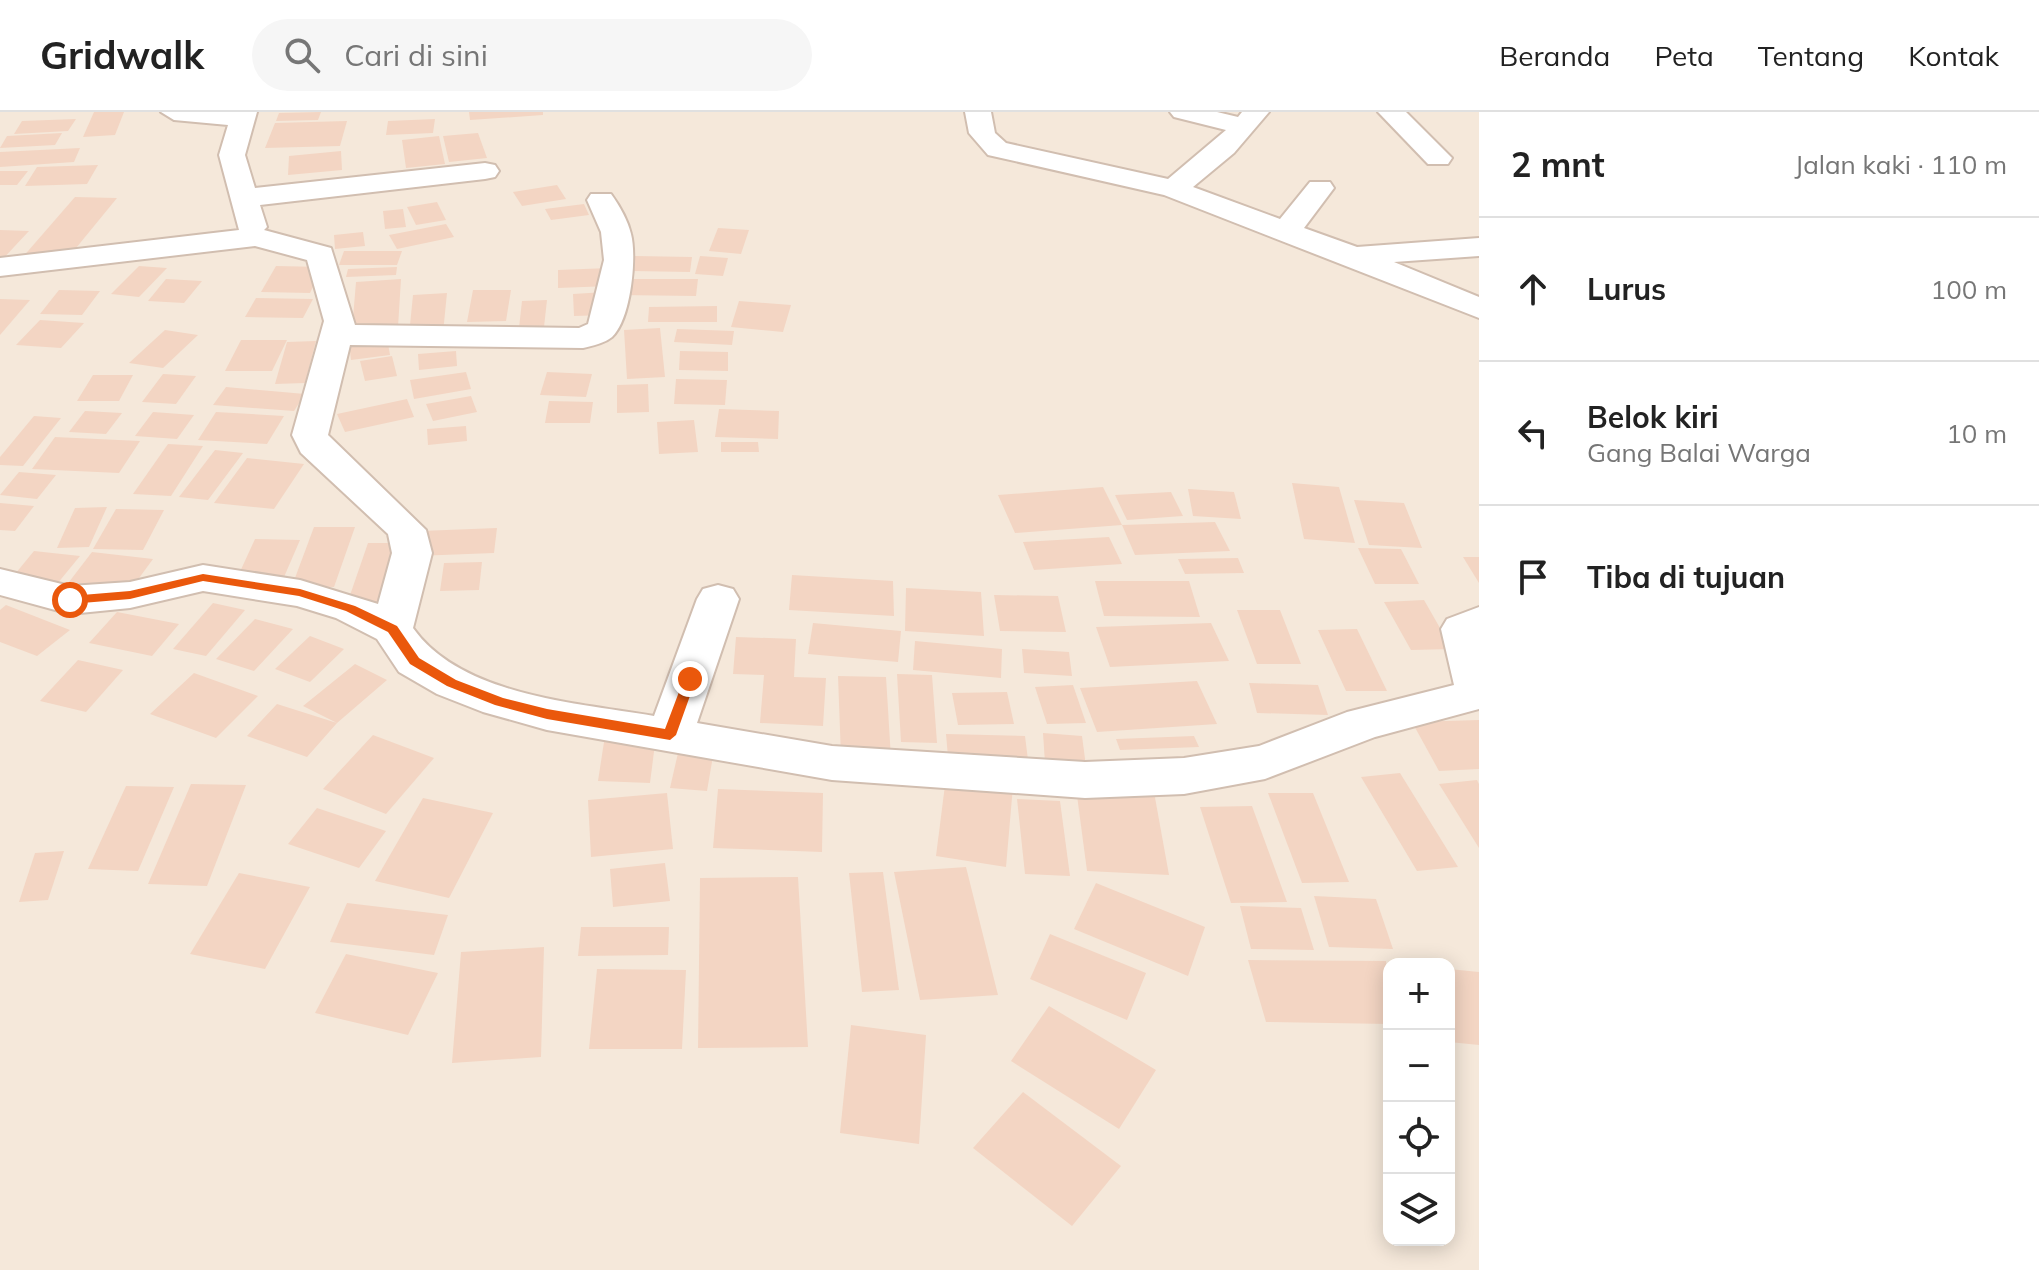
<!DOCTYPE html>
<html lang="id">
<meta charset="utf-8">
<style>
body{margin:0;font-family:Mulish,sans-serif;background:#f6f6f6;color:#222}
.controls{position:absolute;right:24px;bottom:24px;display:grid;overflow:hidden;border-radius:16px;box-shadow:0 4px 20px #0003}
.controls button{width:72px;height:72px;display:grid;place-items:center;padding:0;border:0;border-bottom:2px solid #e0e0e0;background:#fff;color:#222;font:40px sans-serif}
.stop{position:absolute;width:24px;height:24px;margin:-18px;border:6px solid #ea580c;border-radius:50%;background:#fff}
.stop.end{background:#ea580c;border-color:#fff;box-shadow:0 2px 8px #0008}
.list{margin:0;padding:0;list-style:none}
h2{display:flex;justify-content:space-between;align-items:center;height:104px;margin:0;padding:0 32px;font-size:34px}
h2 small{font-size:26px;font-weight:400;color:#767676}
.list li{display:grid;grid-template-columns:52px 1fr auto;gap:24px;align-items:center;box-sizing:border-box;height:144px;padding:0 32px;border-top:2px solid #e0e0e0}
.list b{display:block;font-size:30px;white-space:nowrap}
.list p{margin:0;font-size:26px;white-space:nowrap;color:#767676}
.list em{font-size:26px;font-style:normal;color:#767676}
.icon{flex:none;width:44px;height:44px;fill:none;stroke:currentColor;stroke-width:2;stroke-linecap:round;stroke-linejoin:round}
.map{position:relative;flex:none;width:1479px;height:1158px;overflow:hidden}
header{display:flex;align-items:center;gap:48px;box-sizing:border-box;height:112px;padding:0 40px;background:#fff;border-bottom:2px solid #e0e0e0}
header strong{font-size:38px}
nav{display:flex;gap:44px;margin-inline-start:auto;font-size:28px}
.search{width:560px;height:72px;background:#f6f6f6;display:flex;align-items:center;gap:20px;box-sizing:border-box;padding:0 28px;border-radius:44px;color:#767676;font-size:30px}
main{display:flex}
aside{flex:1;background:#fff}
.map>svg:first-child{display:block}
</style>
<header>
<strong>Gridwalk</strong>
<div class="search"><svg class="icon" aria-label="search" viewBox="0 0 24 24"><circle cx="10" cy="10" r="6"/><path d="M15 15l6 6"/></svg>Cari di sini</div>
<nav><a>Beranda</a><a>Peta</a><a>Tentang</a><a>Kontak</a></nav>
</header>
<main>
<div class="map">
<svg width="1479" height="1158" viewBox="0 0 1479 1158">
<rect width="100%" height="100%" fill="#fdf6ec"/>
<path fill="#f5e8da" fill-rule="evenodd" d="M0 0H1479V1158H0ZM1389 852H1449V1128H1389Z"/>
<g fill="#f3d5c3">
<path d="M94 0H124L115 23 83 25Z"/>
<path d="M321 0 318 8 276 9 279 1Z"/>
<path d="M469 0H543V3L470 8Z"/>
<path d="M76 7 68 19 14 22 22 9Z"/>
<path d="M435 7 433 21 386 23 388 9Z"/>
<path d="M347 9 340 34 265 36 275 11Z"/>
<path d="M62 21 55 33 0 36 7 24Z"/>
<path d="M478 21 487 46 449 50 443 24Z"/>
<path d="M439 24 445 52 406 56 402 28Z"/>
<path d="M80 36 74 50 0 55V40Z"/>
<path d="M341 39 342 58 288 63 289 44Z"/>
<path d="M98 53 87 72 25 74 37 55Z"/>
<path d="M0 59H28L17 73H0Z"/>
<path d="M557 73 566 87 522 94 513 80Z"/>
<path d="M75 85 117 86 67 147 22 146Z"/>
<path d="M437 90 446 108 416 113 407 95Z"/>
<path d="M584 92 589 103 551 108 545 97Z"/>
<path d="M403 97 406 115 385 117 383 99Z"/>
<path d="M446 112 454 125 397 137 389 123Z"/>
<path d="M718 116 749 118 741 142 709 139Z"/>
<path d="M0 118 29 119 0 150Z"/>
<path d="M363 120 365 134 335 137 334 123Z"/>
<path d="M344 139H402L397 153H339Z"/>
<path d="M635 144 692 145 690 160 632 159Z"/>
<path d="M700 144 728 146 723 164 695 162Z"/>
<path d="M139 154 167 156 139 185 111 182Z"/>
<path d="M276 154 323 155 310 181 261 180Z"/>
<path d="M397 155 396 163 346 165 348 157Z"/>
<path d="M609 156 610 174 558 176V158Z"/>
<path d="M166 167 202 169 184 191 148 189Z"/>
<path d="M401 167 398 215 352 218 356 170Z"/>
<path d="M621 167H698L696 184 618 183Z"/>
<path d="M59 178 100 179 82 203 40 202Z"/>
<path d="M473 178H511L506 209 467 210Z"/>
<path d="M605 180 607 203 574 204 573 182Z"/>
<path d="M447 181 443 221 409 223 413 183Z"/>
<path d="M256 186 313 187 303 206 245 205Z"/>
<path d="M0 187 30 188 0 223Z"/>
<path d="M547 188 543 224 518 225 522 189Z"/>
<path d="M739 189 791 193 783 220 731 215Z"/>
<path d="M717 194V210H648L649 195Z"/>
<path d="M40 208 84 211 61 236 16 233Z"/>
<path d="M660 216 665 265 627 267 624 218Z"/>
<path d="M677 217 734 219 732 233 674 230Z"/>
<path d="M165 218 198 223 163 256 129 251Z"/>
<path d="M387 226 390 243 351 248 349 231Z"/>
<path d="M241 228H287L272 259H225Z"/>
<path d="M316 229 305 271 275 272 287 230Z"/>
<path d="M456 239 457 254 419 258 418 242Z"/>
<path d="M680 239 728 240V259L679 258Z"/>
<path d="M392 244 397 264 365 269 360 249Z"/>
<path d="M466 260 471 277 414 287 410 268Z"/>
<path d="M547 260 592 262 586 285 540 283Z"/>
<path d="M163 262 196 264 176 292 142 290Z"/>
<path d="M93 263H133L119 289H77Z"/>
<path d="M676 267 727 268 725 293 674 292Z"/>
<path d="M648 272 649 300 617 301V273Z"/>
<path d="M226 275 305 282 294 299 213 293Z"/>
<path d="M471 284 477 300 433 309 426 292Z"/>
<path d="M407 287 414 305 345 320 337 302Z"/>
<path d="M549 289 593 290 590 311H545Z"/>
<path d="M719 297 779 299 778 327 715 325Z"/>
<path d="M85 299 122 301 106 322 69 320Z"/>
<path d="M153 300 194 303 177 327 135 324Z"/>
<path d="M216 300 284 304 267 332 198 328Z"/>
<path d="M34 304 61 306 23 354 0 353V345Z"/>
<path d="M694 308 698 340 659 342 657 310Z"/>
<path d="M466 314 467 329 428 333 427 317Z"/>
<path d="M55 325 140 329 119 361 32 357Z"/>
<path d="M721 330H758L759 340H721Z"/>
<path d="M168 332 203 334 171 384 133 382Z"/>
<path d="M215 338 243 341 208 388 179 385Z"/>
<path d="M247 346 304 352 274 397 214 391Z"/>
<path d="M19 360 56 363 37 387 0 383Z"/>
<path d="M1292 371 1339 375 1355 431 1304 427Z"/>
<path d="M1103 375 1122 413 1015 421 998 383Z"/>
<path d="M1188 377 1234 380 1241 407 1193 404Z"/>
<path d="M1171 380 1183 404 1127 408 1115 383Z"/>
<path d="M1354 388 1404 391 1422 436 1369 433Z"/>
<path d="M0 391 34 394 15 419 0 418Z"/>
<path d="M107 395 89 435 57 436 75 396Z"/>
<path d="M116 397 164 398 143 438 93 437Z"/>
<path d="M1215 410 1230 439 1135 443 1122 413Z"/>
<path d="M314 415H355L334 475 292 474Z"/>
<path d="M497 416 494 441 416 444 421 419Z"/>
<path d="M1109 425 1122 452 1034 458 1023 430Z"/>
<path d="M255 427 300 428 284 465 238 464Z"/>
<path d="M368 431H397L378 490 348 489Z"/>
<path d="M1358 436 1401 437 1419 472H1375Z"/>
<path d="M34 439 80 444 57 472 11 467Z"/>
<path d="M92 440 153 447 131 477 69 470Z"/>
<path d="M1463 445H1479V471Z"/>
<path d="M1238 446 1244 461 1185 462 1178 447Z"/>
<path d="M482 450 479 478 440 479 444 451Z"/>
<path d="M792 463 893 469 894 504 789 498Z"/>
<path d="M1095 469H1189L1200 505 1104 504Z"/>
<path d="M906 476 981 480 984 524 905 519Z"/>
<path d="M994 483 1058 484 1066 520 1000 519Z"/>
<path d="M1424 488 1452 537 1411 538 1384 490Z"/>
<path d="M213 491 245 498 206 544 173 537Z"/>
<path d="M6 493 70 518 37 544 0 530V498Z"/>
<path d="M1237 498H1280L1301 552H1257Z"/>
<path d="M117 500 179 512 152 544 89 531Z"/>
<path d="M255 507 293 517 254 559 216 547Z"/>
<path d="M813 511 901 519 898 550 808 542Z"/>
<path d="M1211 511 1229 549 1110 555 1096 515Z"/>
<path d="M1357 517 1387 579H1346L1318 518Z"/>
<path d="M310 524 344 537 310 570 275 557Z"/>
<path d="M736 525 796 527 794 565 826 566 823 614 760 611 764 563 733 562Z"/>
<path d="M915 529 1002 537 1001 566 913 558Z"/>
<path d="M1022 537 1069 540 1072 564 1024 561Z"/>
<path d="M78 548 123 558 86 600 40 589Z"/>
<path d="M355 552 387 568 337 611 307 645 247 624 277 592 337 611 303 594Z"/>
<path d="M194 561 258 584 216 626 150 602Z"/>
<path d="M897 562 932 563 937 631 901 630Z"/>
<path d="M838 564 886 565 891 646 841 645Z"/>
<path d="M1197 569 1217 612 1097 620 1080 576Z"/>
<path d="M1249 571 1318 573 1328 603 1257 601Z"/>
<path d="M1073 573 1086 611 1047 612 1035 575Z"/>
<path d="M1007 580 1014 612 958 613 952 581Z"/>
<path d="M1479 608V657L1439 659 1412 610Z"/>
<path d="M1043 621 1082 624 1086 654 1045 651Z"/>
<path d="M946 622 1025 624 1028 648 948 645Z"/>
<path d="M373 623 434 646 386 702 323 677Z"/>
<path d="M1194 624 1199 635 1120 638 1116 627Z"/>
<path d="M604 630 655 632 650 671 598 669Z"/>
<path d="M678 641 713 644 707 679 670 676Z"/>
<path d="M1400 661 1458 755 1417 759 1361 665Z"/>
<path d="M946 665 1013 674 1006 755 936 744Z"/>
<path d="M1477 668 1479 672V736L1439 672Z"/>
<path d="M191 672 246 673 207 774 148 772Z"/>
<path d="M126 674 174 675 138 759 88 757Z"/>
<path d="M1076 676 1154 680 1169 763 1087 759Z"/>
<path d="M718 677 823 681 822 740 713 736Z"/>
<path d="M667 681 673 737 591 745 588 688Z"/>
<path d="M1268 681H1313L1349 770 1302 771Z"/>
<path d="M423 686 493 701 449 786 375 769Z"/>
<path d="M1017 687 1060 689 1070 764 1025 762Z"/>
<path d="M1252 694 1287 790 1231 791 1200 695Z"/>
<path d="M317 696 386 719 359 756 288 732Z"/>
<path d="M64 739 48 788 19 790 35 741Z"/>
<path d="M665 751 670 789 613 795 610 757Z"/>
<path d="M966 755 998 883 920 888 894 760Z"/>
<path d="M883 760 899 878 862 880 849 761Z"/>
<path d="M239 761 310 775 265 857 190 842Z"/>
<path d="M798 765 808 935 698 936 700 766Z"/>
<path d="M1096 771 1205 815 1188 864 1074 817Z"/>
<path d="M1314 784 1376 787 1393 837 1329 835Z"/>
<path d="M347 791 448 803 434 843 330 830Z"/>
<path d="M1240 794 1301 796 1314 838 1251 837Z"/>
<path d="M581 815H669L668 843 578 844Z"/>
<path d="M1050 822 1146 861 1127 908 1030 867Z"/>
<path d="M544 835 541 945 452 951 461 840Z"/>
<path d="M346 842 438 861 408 923 315 901Z"/>
<path d="M1248 848 1386 849 1389 912 1266 910Z"/>
<path d="M597 857 686 858 682 937H589Z"/>
<path d="M1449 857 1479 860V933L1449 930Z"/>
<path d="M1049 894 1156 958 1119 1017 1011 949Z"/>
<path d="M851 913 926 923 919 1032 840 1021Z"/>
<path d="M1023 980 1121 1054 1072 1114 973 1036Z"/>
</g>
<g fill="none" stroke-linecap="round" stroke-linejoin="round">
<defs>
<g id="street">
<path d="M161 0H257L245 43 255 76 485 51 495 53 499 59 495 65 485 67 260 93 267 115 264 118 331 136 355 213 579 216 588 212 604 148 601 120 587 88 591 82H611C619 93 628 109 631 122 637 145 631 207 612 225 605 231 592 234 583 236L350 233 328 323 426 418 432 441 413 516C461 584 578 591 654 604L697 487 703 477 718 473 733 477 739 487 697 611 832 634 1085 650 1184 646 1259 634 1347 600 1454 573 1441 517 1447 507 1479 495V597L1375 625 1265 667 1184 682 1085 686 832 668 547 618 483 600 437 582 399 560 377 527 336 506 297 494 203 479 130 496 70 502 0 483V457L70 474 130 470 203 453 300 468 378 492 392 441 388 422 301 341 292 323 324 209 307 148 255 134 0 164V146L239 118 219 43 228 13 174 8Z"/>
<path d="M965 0H991L995 21 1006 31 1168 67 1226 18 1174 5 1170 0H1217L1238 5 1242 0H1269L1234 41 1193 75 1280 107 1310 70H1330L1334 76 1304 116 1357 135 1479 126V144L1394 150 1479 185V206L1164 83 988 43 969 21Z"/>
<path d="M1378 0H1406L1452 46 1448 52H1428Z"/>
</g>
</defs>
<use href="#street" stroke="#d1beb0" stroke-width="4"/>
<use href="#street" fill="#fff" fill-rule="evenodd"/>
</g>
<path fill="#ea580c" d="M203 462 300 477 355 494 397 514 419 546 456 568 503 586 547 597 665 617 685 564 696 567 676 623 670 628 547 607 495 593 447 574 410 552 388 520 346 499 299 484 203 469 130 487 70 492 64 488 70 484 130 479Z"/>
</svg>
<div class="controls">
<button>+</button>
<button>−</button>
<button><svg class="icon" aria-label="locate" viewBox="0 0 24 24"><circle cx="12" cy="12" r="6"/><path d="M12 2v4M12 18v4M2 12h4M18 12h4"/></svg></button>
<button><svg class="icon" aria-label="layers" viewBox="0 0 24 24"><path d="M12 4l9 5-9 5-9-5zM3 14l9 5 9-5"/></svg></button>
</div>
<div class="stop" style="left:70px;top:488px"></div>
<div class="stop end" style="left:690px;top:567px"></div>
</div>
<aside>
<h2>2 mnt<small>Jalan kaki · 110 m</small></h2>
<ul class="list">
<li><svg class="icon" aria-label="ahead" viewBox="0 0 24 24"><path d="M12 20V5M6 11l6-6 6 6"/></svg><div><b>Lurus</b></div><em>100 m</em></li>
<li><svg class="icon" aria-label="left" viewBox="0 0 24 24"><path d="M17 20v-9H6M10 6l-5 5 5 5"/></svg><div><b>Belok kiri</b><p>Gang Balai Warga</p></div><em>10 m</em></li>
<li><svg class="icon" aria-label="arrive" viewBox="0 0 24 24"><path d="M6 21V4h12l-3 4 3 4H6"/></svg><div><b>Tiba di tujuan</b></div></li>
</ul>
</aside>
</main>
